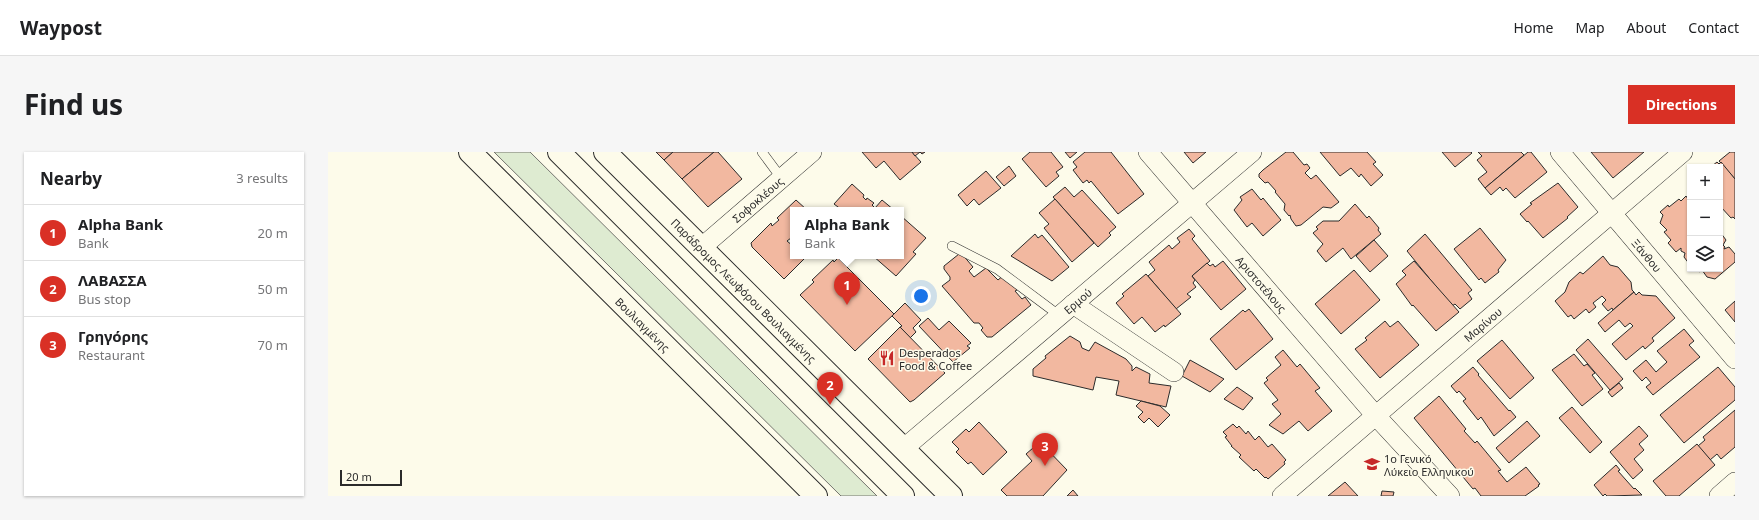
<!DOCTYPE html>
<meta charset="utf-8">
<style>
body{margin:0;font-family:"Noto Sans",sans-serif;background:#f6f6f6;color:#202124}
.controls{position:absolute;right:12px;top:12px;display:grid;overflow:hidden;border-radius:0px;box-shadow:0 1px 3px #0004}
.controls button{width:36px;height:36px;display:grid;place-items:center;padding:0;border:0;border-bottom:1px solid #e0e0e0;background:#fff;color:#202124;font:20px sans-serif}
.scale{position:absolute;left:12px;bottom:10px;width:62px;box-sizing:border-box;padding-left:4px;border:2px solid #2b2b2b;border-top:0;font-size:11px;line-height:14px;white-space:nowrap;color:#2b2b2b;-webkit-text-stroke:3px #fdfbea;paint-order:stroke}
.you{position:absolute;left:593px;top:144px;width:14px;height:14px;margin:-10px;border:3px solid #fff;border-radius:50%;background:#1a73e8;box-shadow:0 0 0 6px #1a73e833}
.badge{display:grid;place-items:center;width:26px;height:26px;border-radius:50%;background:#d93025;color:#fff;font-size:13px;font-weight:700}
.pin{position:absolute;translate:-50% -33px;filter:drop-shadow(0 1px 2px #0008)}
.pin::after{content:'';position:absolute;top:21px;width:14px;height:12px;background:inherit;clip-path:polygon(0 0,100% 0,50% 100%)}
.popup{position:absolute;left:462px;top:55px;width:114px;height:52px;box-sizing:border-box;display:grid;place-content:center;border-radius:0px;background:#fff;filter:drop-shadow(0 1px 3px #0005);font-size:13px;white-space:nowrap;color:#757577}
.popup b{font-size:15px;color:#202124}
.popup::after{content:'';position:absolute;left:50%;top:100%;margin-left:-8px;border:8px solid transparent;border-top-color:#fff}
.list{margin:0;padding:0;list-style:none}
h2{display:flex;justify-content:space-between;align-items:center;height:52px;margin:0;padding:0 16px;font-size:17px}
h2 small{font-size:13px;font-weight:400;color:#757577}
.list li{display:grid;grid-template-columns:26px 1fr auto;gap:12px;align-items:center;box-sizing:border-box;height:56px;padding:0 16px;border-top:1px solid #e0e0e0}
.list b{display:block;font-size:15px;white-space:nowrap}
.list p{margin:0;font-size:13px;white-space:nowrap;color:#757577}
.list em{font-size:13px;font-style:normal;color:#757577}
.icon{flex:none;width:22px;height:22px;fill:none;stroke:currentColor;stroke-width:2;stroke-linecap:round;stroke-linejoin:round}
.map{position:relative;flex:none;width:1407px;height:344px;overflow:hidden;border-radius:0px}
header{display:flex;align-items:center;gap:24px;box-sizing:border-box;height:56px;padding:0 20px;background:#fff;border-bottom:1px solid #e0e0e0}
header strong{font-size:19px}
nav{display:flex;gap:22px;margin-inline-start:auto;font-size:14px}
.intro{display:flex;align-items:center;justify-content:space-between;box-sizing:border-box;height:96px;padding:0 24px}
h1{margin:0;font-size:28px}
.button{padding:10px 18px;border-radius:0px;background:#d93025;color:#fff;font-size:14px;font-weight:700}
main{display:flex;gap:24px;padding:0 24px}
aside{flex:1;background:#fff;border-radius:0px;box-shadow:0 1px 3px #0004}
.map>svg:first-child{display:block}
</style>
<header>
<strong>Waypost</strong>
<nav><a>Home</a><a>Map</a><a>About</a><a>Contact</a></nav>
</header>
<div class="intro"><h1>Find us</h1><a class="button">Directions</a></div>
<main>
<aside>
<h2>Nearby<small>3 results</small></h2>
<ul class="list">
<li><span class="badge">1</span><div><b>Alpha Bank</b><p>Bank</p></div><em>20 m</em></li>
<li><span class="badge">2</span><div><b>ΛΑΒΑΣΣΑ</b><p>Bus stop</p></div><em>50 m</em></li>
<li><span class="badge">3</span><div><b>Γρηγόρης</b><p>Restaurant</p></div><em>70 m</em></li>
</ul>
</aside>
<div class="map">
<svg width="1407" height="344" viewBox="0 0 1407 344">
<rect width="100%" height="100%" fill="#fdfbea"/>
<path fill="#deebd1" stroke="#74746e" d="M166 0H202L549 344H513Z"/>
<g fill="#f2b8a0" stroke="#2b2b2b">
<path d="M328 0H345L336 8Z"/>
<path d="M345 0H386L354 27 336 8Z"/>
<path d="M386 0H390L414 27 380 55 354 27Z"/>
<path d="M534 0H584L593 10 572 28 556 9 548 16Z"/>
<path d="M584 0H597L594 2 592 0 587 4Z"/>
<path d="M702 0H723L735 15 728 20 731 24 718 35 694 7Z"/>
<path d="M737 0H749L742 6Z"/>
<path d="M757 0H783L816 42 790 62 763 29 761 31 759 28 755 31 745 18 749 15 745 10Z"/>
<path d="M856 0H878L865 11Z"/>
<path d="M958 0H965L976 13 979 12 982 16 977 21 983 27 988 23 1011 50 1003 56 995 55 973 73 968 74 963 67 962 63 961 64 956 58 957 52 947 40 948 39 940 30 937 31 931 25V22L935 18Z"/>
<path d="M992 0H1039L1048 10 1045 12 1055 23 1043 34 1033 22 1031 25 1023 16 1012 24Z"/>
<path d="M1114 0H1143L1144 1 1127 15Z"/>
<path d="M1150 0H1193L1196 3 1157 36 1150 27 1159 20 1149 8 1154 4Z"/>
<path d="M1200 0H1203L1219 20 1187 46 1178 36 1175 39 1172 35 1163 43 1157 36Z"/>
<path d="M1263 0H1316L1285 26Z"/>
<path d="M1402 0H1407V27L1391 9Z"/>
<path d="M1389 10 1391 12 1393 10 1407 27V67L1405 65 1403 66 1392 54V15L1384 14Z"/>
<path d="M681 14 688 24 676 34 668 25Z"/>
<path d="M658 19 673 36 651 53 646 47 639 54 630 43Z"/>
<path d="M1230 31 1250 55 1239 65 1240 66 1215 86 1200 69 1199 70 1192 62 1204 52 1202 51Z"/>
<path d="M524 32 536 43 535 45 538 48 539 46 546 51 544 53 547 56 554 48 566 58H514L506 52Z"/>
<path d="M737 35 746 45 754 38 788 75 781 81 783 83 770 95 725 45Z"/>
<path d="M924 37 933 48 935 46 953 68 935 84 924 71 919 75 906 58 914 48 912 45Z"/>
<path d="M1358 44 1362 50V113L1356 105 1357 101 1353 99V96L1348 100 1340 91 1343 88 1336 80 1339 78 1332 71 1335 63 1332 60 1340 53 1341 55 1351 47 1353 49Z"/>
<path d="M727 47 766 91 744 110 716 76 721 72 711 61Z"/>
<path d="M468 48 479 58H465V87L463 86 459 89 465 94V104H475L477 106 456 127 424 95 423 91 443 71 444 74 451 68 449 66Z"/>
<path d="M1027 52 1039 66 1041 64 1051 76 1050 78 1053 82 1023 107 1015 96 998 110 989 99 995 92 985 81 990 77 988 75 995 69H1011Z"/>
<path d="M573 64 598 86 585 100 588 102 568 124 545 104H573Z"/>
<path d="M1152 76 1178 108 1170 118 1171 120 1157 131 1153 126 1151 128 1126 97Z"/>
<path d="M861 77 867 84 864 87 882 109 864 124 867 128 865 131 868 135 859 142 863 145 848 157 820 124 827 118 821 110 841 93 844 97 852 90 849 86Z"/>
<path d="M1392 80 1398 88 1395 93 1397 95 1396 97 1401 95 1407 102V110L1387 127 1379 125 1374 118 1371 120 1369 117H1392Z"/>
<path d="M707 82 710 86 714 83 741 115 724 129 683 104Z"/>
<path d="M1097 82 1144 138 1140 141 1144 147 1132 157 1127 152 1124 154 1079 99Z"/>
<path d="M1046 88 1060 104 1042 120 1028 104Z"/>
<path d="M631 102H634L645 115 641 119 646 125 658 116 670 128 677 122 689 138 687 139 694 147 697 145 703 153 664 185H659L653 178 655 176 651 171H646L614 134 622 128V125L616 117V114Z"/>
<path d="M1275 104 1282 113 1290 115 1303 130 1304 138 1306 140 1285 158 1284 156 1280 159 1274 152 1278 148 1274 144 1265 151 1268 155 1261 161 1258 157 1246 167 1243 163 1240 165 1227 149 1237 140 1241 130 1252 120 1255 122Z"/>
<path d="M510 106 566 162 527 199 472 143 486 130 484 128 505 108 506 110Z"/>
<path d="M895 109 918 137 893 158 864 124 879 111 882 114 885 112 887 115Z"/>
<path d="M1086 109 1131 160 1108 179 1085 153 1084 154 1068 132 1078 123 1074 119Z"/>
<path d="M1026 118 1052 148 1013 182 987 152Z"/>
<path d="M818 122 853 162 837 175 836 173 827 180 814 165 806 172 788 151 796 144 794 142Z"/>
<path d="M1306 140 1308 143 1311 140 1314 143 1328 144 1347 166 1324 186 1326 189 1317 197 1315 194 1298 208 1284 192 1305 174 1302 171 1297 175 1291 168 1277 180 1270 171Z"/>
<path d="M1407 149V170L1397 158Z"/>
<path d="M577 151 593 168 585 176 588 180 582 186 572 175 574 174 564 164Z"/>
<path d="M921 157 945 187 908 218 882 187 915 158 917 160Z"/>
<path d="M600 166 611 178 621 169 643 191 639 194 642 196 625 210 591 174Z"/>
<path d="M1057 169 1062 175 1070 169 1091 193 1052 226 1027 197 1039 188 1037 186Z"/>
<path d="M572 175 617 221 586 248 582 250 540 207Z"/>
<path d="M1356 177 1366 189 1361 193 1372 205 1325 243 1318 235 1323 231 1318 225 1314 229 1305 219 1318 208 1328 220 1339 210 1329 199Z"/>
<path d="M742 184 752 190 754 196 761 199 767 190 798 207 804 214V219L808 215 822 222 821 231 843 234 838 255 788 243 791 229 768 225 765 238 705 224V217L718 206 717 204Z"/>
<path d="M1260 187 1295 227 1282 238 1248 198Z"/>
<path d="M1174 188 1206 226 1182 247 1149 209Z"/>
<path d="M955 198 969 215 972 212 992 236 987 239 1004 259 980 279 971 269 955 282 941 273 953 262 944 252 950 248 936 231 940 228 938 226 953 213 947 205Z"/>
<path d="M1246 202 1256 214 1259 212 1267 221 1264 223 1275 237 1254 254 1224 218Z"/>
<path d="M862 208 896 227 882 240 854 224Z"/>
<path d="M1145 215 1151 222 1150 223 1181 259 1182 258 1188 265 1166 284 1153 265 1150 268 1135 249 1138 247 1131 239 1129 241 1123 234Z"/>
<path d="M1390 215 1407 235V248L1356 291 1332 263Z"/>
<path d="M1291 231 1295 236 1284 245 1280 240Z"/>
<path d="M909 235 925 246 915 258 896 247Z"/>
<path d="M1111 244 1138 277 1136 279 1147 291 1149 289 1173 318 1170 319 1179 330 1198 315 1212 332 1210 333 1211 334 1197 344H1153L1147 336 1145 337 1086 266Z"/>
<path d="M813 249 832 254 842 263 830 275 821 266 816 271 810 265 815 260 808 254Z"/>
<path d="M1244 255 1274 290 1262 301 1231 266Z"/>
<path d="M1407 258V295L1393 307 1389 302 1382 308 1370 294 1377 288 1375 285Z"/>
<path d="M1199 269 1212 284 1181 311 1168 296Z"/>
<path d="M651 270 679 300 655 323 643 310 640 312 628 300 631 297 624 290 638 277 641 280Z"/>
<path d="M905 272 909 276 911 274 918 282 920 279 927 288 931 284 940 295 944 292 958 308 956 310 957 312 940 327 938 325 937 326 928 317 926 319 911 305 913 303 903 294H904L897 285 899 284 895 280Z"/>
<path d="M1311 274 1320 284 1311 292 1316 298 1306 307 1315 318 1305 327 1282 300Z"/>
<path d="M712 290 739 318 715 344H679L673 338 704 309 698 302Z"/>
<path d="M1369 292 1387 313 1351 344H1338L1325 329Z"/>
<path d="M1288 313 1292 318 1290 319 1306 337 1307 336 1314 343 1279 344 1277 342 1275 344 1266 333Z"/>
<path d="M1017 330 1030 344H1000Z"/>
<path d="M745 338 750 344H739Z"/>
<path d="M1054 339 1066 340 1065 344H1053Z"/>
</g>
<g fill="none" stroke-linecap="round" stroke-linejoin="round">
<defs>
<g id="lane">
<path d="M434 0 454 27"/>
<path d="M624 94 669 117 732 164"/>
</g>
<g id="street">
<path id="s1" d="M820 0 1048 264 1122 344"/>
<path id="s2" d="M1232 0 1407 207"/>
<path id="s3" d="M374 95 484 0"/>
<path d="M745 152 846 220"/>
<path id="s4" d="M575 297 924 0"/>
<path id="s5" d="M954 344 1355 0"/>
<path d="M1391 344 1407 330"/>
</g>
<g id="secondary">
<path id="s6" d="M277 0 623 344"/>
</g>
<g id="primary">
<path id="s7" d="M142 0 488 344"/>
<path d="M231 0 575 344"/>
</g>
</defs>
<use href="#lane" stroke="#2b2b2b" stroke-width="10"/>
<use href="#street" stroke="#2b2b2b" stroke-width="20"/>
<use href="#secondary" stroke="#2b2b2b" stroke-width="24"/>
<use href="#primary" stroke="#2b2b2b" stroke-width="24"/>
<use href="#lane" stroke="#fdfbea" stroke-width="9"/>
<use href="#street" stroke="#fdfbea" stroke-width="19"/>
<use href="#secondary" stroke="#fdfbea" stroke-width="22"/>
<use href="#primary" stroke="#fdfbea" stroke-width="22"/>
</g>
<defs>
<symbol id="restaurant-bare" viewBox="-9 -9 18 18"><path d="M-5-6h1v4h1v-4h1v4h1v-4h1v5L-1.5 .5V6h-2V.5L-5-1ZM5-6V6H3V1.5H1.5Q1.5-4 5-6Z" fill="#c62828" stroke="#fdfbea" stroke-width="2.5" paint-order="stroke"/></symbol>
<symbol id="school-bare" viewBox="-9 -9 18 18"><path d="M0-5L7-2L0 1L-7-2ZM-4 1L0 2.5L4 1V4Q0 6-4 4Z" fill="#c62828" stroke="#fdfbea" stroke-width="2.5" paint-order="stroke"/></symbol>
</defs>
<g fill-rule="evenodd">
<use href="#restaurant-bare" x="548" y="195" width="22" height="22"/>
<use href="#school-bare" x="1033" y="301" width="22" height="22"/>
</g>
<g text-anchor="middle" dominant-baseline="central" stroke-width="3" stroke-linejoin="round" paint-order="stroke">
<g font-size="11" fill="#2b2b2b" stroke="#fdfbea">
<text stroke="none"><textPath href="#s3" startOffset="73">Σοφοκλέους</textPath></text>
<text stroke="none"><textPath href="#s2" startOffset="135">Ξάνθου</textPath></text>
<text stroke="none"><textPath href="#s1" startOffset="174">Αριστοτέλους</textPath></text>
<text stroke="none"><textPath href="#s6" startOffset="196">Παράδρομος Λεωφόρου Βουλιαγμένης</textPath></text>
<text stroke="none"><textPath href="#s4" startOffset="229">Ερμού</textPath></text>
<text stroke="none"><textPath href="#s7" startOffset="244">Βουλιαγμένης</textPath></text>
<text stroke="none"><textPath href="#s5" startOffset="264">Μαρίνου</textPath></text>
</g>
<g font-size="11" fill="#2b2b2b" stroke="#fdfbea" text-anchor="start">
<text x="571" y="200">Desperados<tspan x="571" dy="13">Food &amp; Coffee</tspan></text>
<text x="1056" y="306">1ο Γενικό<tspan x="1056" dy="13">Λύκειο Ελληνικού</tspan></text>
</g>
</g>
</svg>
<div class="controls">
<button>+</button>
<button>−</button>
<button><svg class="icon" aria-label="layers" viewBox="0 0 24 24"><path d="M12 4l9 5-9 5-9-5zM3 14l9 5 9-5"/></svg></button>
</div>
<div class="scale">20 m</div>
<div class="you"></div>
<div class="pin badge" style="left:519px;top:153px">1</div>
<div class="popup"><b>Alpha Bank</b>Bank</div>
<div class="pin badge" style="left:502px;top:253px">2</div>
<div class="pin badge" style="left:717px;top:314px">3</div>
</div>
</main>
